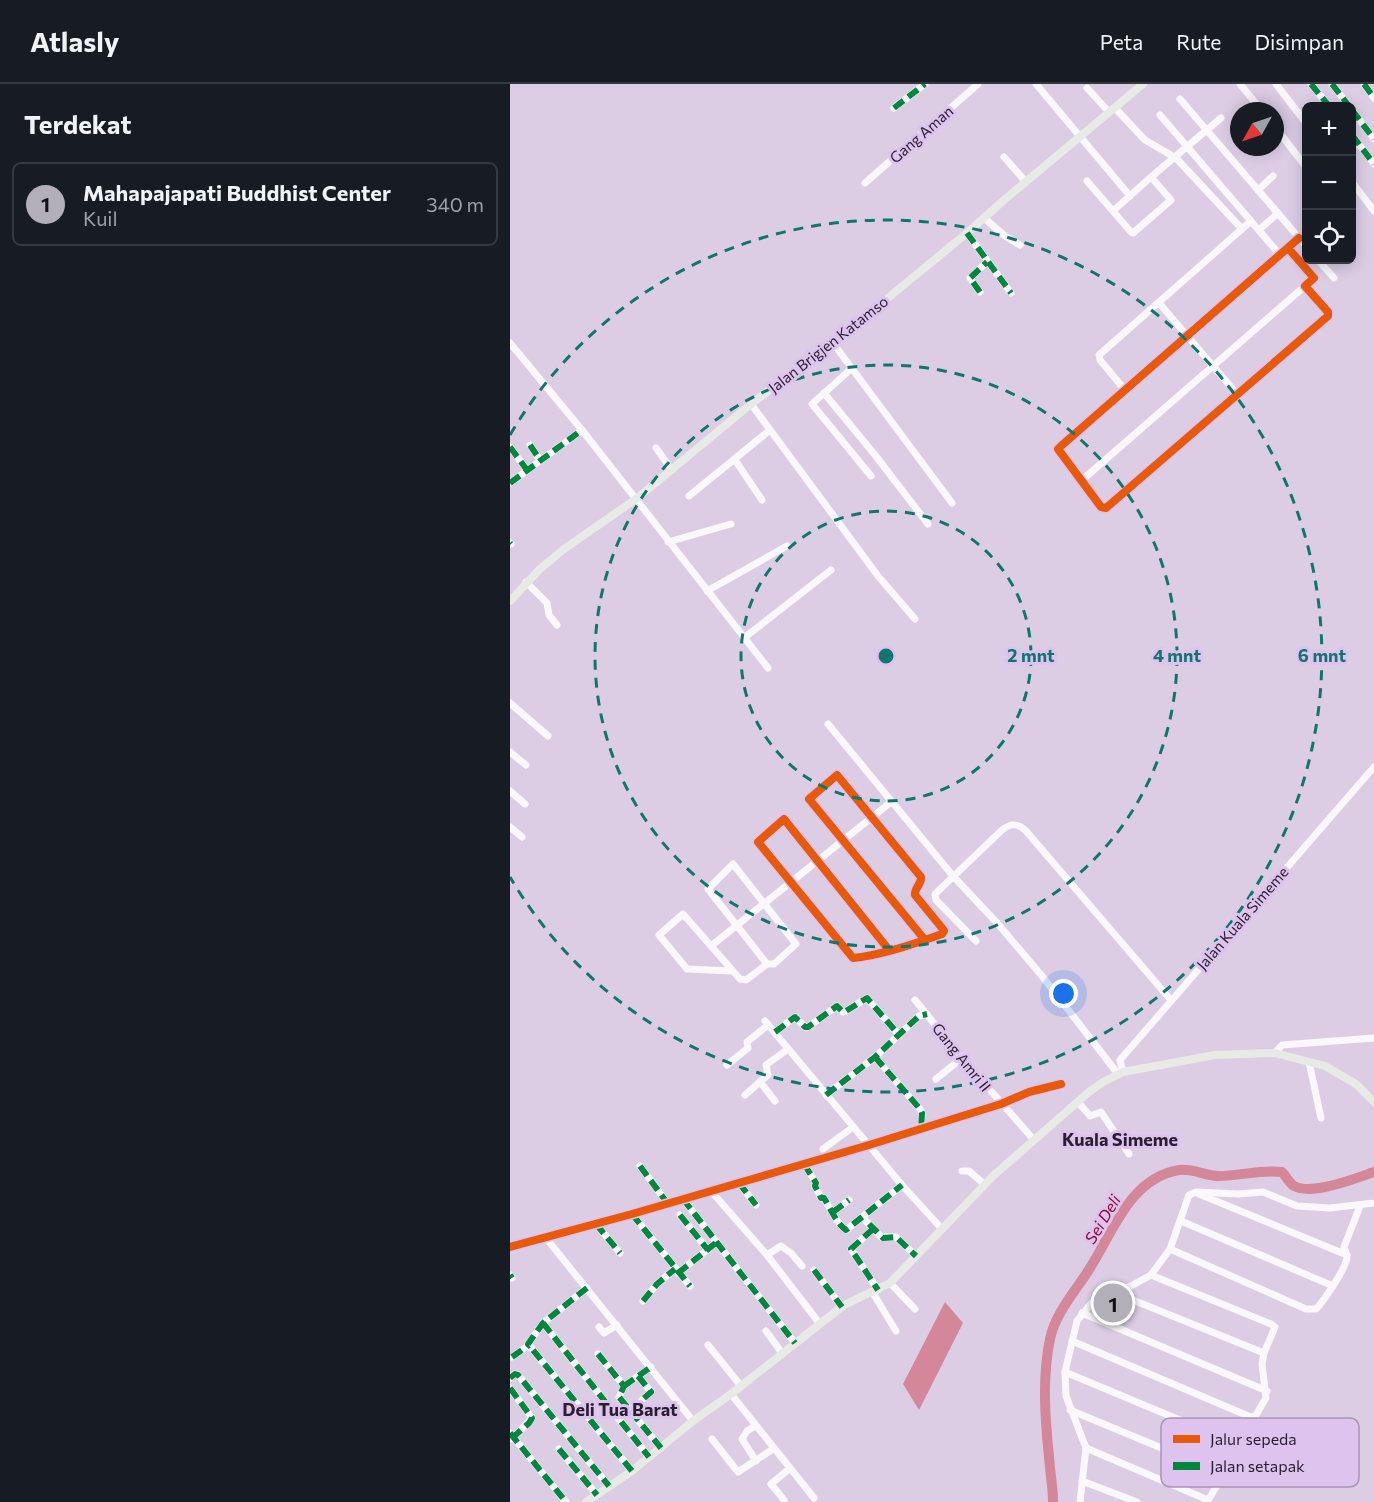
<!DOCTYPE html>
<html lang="id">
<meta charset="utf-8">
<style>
body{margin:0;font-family:Commissioner,sans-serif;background:#20242c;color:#f1f3f6}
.controls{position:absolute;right:18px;top:18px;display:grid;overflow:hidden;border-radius:9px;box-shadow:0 3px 15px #0003}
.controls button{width:54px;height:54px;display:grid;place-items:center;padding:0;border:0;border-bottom:2px solid #363941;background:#171b24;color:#f1f3f6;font:30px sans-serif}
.compass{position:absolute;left:720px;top:18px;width:54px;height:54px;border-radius:50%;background:#171b24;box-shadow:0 3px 15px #0003;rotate:230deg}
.you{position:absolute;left:554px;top:910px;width:21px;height:21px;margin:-15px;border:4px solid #fff;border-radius:50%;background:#1a73e8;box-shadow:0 0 0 9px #1a73e833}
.badge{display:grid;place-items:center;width:39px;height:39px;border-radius:50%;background:#b3afb9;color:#111;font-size:20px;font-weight:700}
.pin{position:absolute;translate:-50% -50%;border:3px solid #fff;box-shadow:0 2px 6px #0006}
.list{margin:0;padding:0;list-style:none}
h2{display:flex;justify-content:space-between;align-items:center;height:78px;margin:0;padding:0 24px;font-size:26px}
h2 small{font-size:20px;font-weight:400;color:#9ea1a6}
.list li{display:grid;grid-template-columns:39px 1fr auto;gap:18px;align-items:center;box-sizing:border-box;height:84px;margin:0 12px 12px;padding:0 12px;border:2px solid #363941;border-radius:9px}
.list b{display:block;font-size:22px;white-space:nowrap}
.list p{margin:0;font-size:20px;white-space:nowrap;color:#9ea1a6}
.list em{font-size:20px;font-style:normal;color:#9ea1a6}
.icon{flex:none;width:33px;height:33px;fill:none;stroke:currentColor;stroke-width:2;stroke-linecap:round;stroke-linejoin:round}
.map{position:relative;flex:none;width:864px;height:1418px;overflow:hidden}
header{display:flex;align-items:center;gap:36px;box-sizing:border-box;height:84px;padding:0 30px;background:#171b24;border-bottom:2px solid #363941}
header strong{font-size:28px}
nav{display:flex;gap:33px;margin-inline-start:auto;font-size:21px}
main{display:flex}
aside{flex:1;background:#171b24}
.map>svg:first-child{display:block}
</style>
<header>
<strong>Atlasly</strong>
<nav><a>Peta</a><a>Rute</a><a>Disimpan</a></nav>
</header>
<main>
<aside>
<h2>Terdekat<small></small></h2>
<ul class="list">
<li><span class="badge">1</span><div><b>Mahapajapati Buddhist Center</b><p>Kuil</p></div><em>340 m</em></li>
</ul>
</aside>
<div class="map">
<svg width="864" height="1418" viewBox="0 0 864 1418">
<rect width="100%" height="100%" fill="#dccde5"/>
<path fill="#d38798" d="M435 1218 453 1239 409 1326 393 1300Z"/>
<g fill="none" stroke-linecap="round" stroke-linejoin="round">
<path stroke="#d38798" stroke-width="10" d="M543 1418C543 1403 540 1388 539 1373 535 1334 532 1293 540 1255 545 1229 567 1205 580 1184 603 1148 620 1094 669 1086 683 1084 695 1092 709 1092 730 1092 752 1085 772 1088 776 1092 779 1099 784 1102 802 1112 846 1094 864 1088"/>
<g stroke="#faf8fb" stroke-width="7">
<path d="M526 0 620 112"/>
<path d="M730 0 752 27"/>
<path d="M766 0 796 39"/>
<path d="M801 0 819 22"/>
<path d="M822 0 839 22"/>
<path d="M854 0 864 14"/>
<path d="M577 4 599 28"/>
<path d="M670 15 796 162"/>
<path d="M384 24 415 0"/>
<path d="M605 24 635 56 666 74 732 145"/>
<path d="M842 26 864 55"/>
<path d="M650 31 770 171"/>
<path d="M765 43 796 83"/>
<path d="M842 51 864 80"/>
<path d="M494 73 516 98"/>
<path d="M641 93 711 34"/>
<path d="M577 97 621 148 623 149 661 116 641 93 603 127"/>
<path d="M842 98 864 127"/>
<path d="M355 99 468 0"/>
<path d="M748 106 763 92"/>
<path d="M474 134 495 152 510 161"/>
<path d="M749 146 768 129"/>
<path d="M457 149 501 209"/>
<path d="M778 164 804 194 795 202 818 228V232L596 424 591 423 548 365 551 362 789 154"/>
<path d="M808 176 824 194"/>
<path d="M470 208 460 194 477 178"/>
<path d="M649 219 727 310"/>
<path d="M0 259 72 346 258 584"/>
<path d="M323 259 442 419"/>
<path d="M342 284 302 320 361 392"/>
<path d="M615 306 590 276 589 271 741 137"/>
<path d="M314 309 365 371 418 440"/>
<path d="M241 320 368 492 405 535"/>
<path d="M20 361 30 376"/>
<path d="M0 363 17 386"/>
<path d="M146 364 162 386"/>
<path d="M225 376 252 416"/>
<path d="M571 397 795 202"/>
<path d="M0 399 72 346"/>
<path d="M179 412 260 346"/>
<path d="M158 458 221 440"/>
<path d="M0 459 1 460"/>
<path d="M16 498 37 519 39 531 47 541"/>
<path d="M197 507 277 462"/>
<path d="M234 554 321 486"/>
<path d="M0 619 38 652"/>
<path d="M318 640 443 792 488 840 532 892 608 990"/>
<path d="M0 668 16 681"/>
<path d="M0 707 15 720"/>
<path d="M0 743 12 753"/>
<path d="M466 857 426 816 425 810 492 746C501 739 508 739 516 747L660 915"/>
<path d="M201 862 381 718"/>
<path d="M379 866 274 735 248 758 343 874C372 871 404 860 432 850L434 847 432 844 405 811C404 804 412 800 411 793L327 691 299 715 415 856"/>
<path d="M221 887 177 885 149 851 173 830 230 895 236 896 257 880 198 805 223 780 286 860 264 880H257"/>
<path d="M405 916 452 974 524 1056"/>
<path d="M255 937 392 1101 432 1145"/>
<path d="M265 948 285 933 295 943H298L327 922 333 928 336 927 357 914 389 951"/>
<path d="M765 969 772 961 864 954"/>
<path d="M365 973 410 1025 412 1029 411 1045"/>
<path d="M799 978 811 1034"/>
<path d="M217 981 238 964 237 958 258 941"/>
<path d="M613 988 610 976 864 683"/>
<path d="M426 995 452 974"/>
<path d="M250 998 265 1017"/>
<path d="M235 1011 258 991 256 981 278 965"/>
<path d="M316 1011 365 973 409 932 417 930"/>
<path d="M568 1018 580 1032 591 1028 619 1070"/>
<path d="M313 1065 343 1043"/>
<path d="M294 1080 306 1099 305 1102 311 1114H314C321 1125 326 1139 336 1146L392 1101"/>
<path d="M130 1082 158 1120"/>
<path d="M452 1087H459L474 1100"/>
<path d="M229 1099 246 1121"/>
<path d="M201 1107 257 1171 310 1240"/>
<path d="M689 1110 837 1171"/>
<path d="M173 1115 285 1259"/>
<path d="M323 1128 339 1116"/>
<path d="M122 1130 180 1202"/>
<path d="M170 1131 198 1166"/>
<path d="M353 1134 371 1153H386L406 1172"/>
<path d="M671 1137 823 1202"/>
<path d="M86 1140 110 1169"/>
<path d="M363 1145 341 1165 368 1206"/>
<path d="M36 1154 183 1337"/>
<path d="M0 1163 122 1130 359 1061 491 1020 519 1008 551 1000"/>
<path d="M660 1165 796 1225H806C813 1218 837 1183 837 1173 837 1170 835 1167 834 1163L850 1122"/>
<path d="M257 1171 271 1162 281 1169 292 1182"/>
<path d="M304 1186 332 1223"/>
<path d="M168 1189 207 1158"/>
<path d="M0 1191 2 1194"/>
<path d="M641 1191 761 1240 765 1243 754 1269 752 1280 756 1314 746 1331 735 1338 732 1346 734 1379 732 1387 727 1391 714 1390 697 1418"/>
<path d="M380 1199 405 1225"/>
<path d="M77 1204 33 1239 18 1260 122 1387"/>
<path d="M603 1208 754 1269"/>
<path d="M363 1209 386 1247"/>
<path d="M133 1217 147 1200 165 1185"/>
<path d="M572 1229 757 1307"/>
<path d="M33 1239 139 1373"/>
<path d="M89 1243 94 1249 107 1241"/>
<path d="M256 1247 272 1269"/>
<path d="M562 1257 743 1334"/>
<path d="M198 1261 231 1302"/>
<path d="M88 1270 114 1302 109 1313 151 1364"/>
<path d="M2 1273 19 1261"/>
<path d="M555 1288 732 1362"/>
<path d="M128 1292 141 1308 132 1316"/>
<path d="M0 1294 5 1290 8 1291 99 1402"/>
<path d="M114 1302 141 1283"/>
<path d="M0 1304 22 1334 2 1355"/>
<path d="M221 1310 304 1414"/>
<path d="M560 1326 714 1390"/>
<path d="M245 1342 237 1347 232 1355 246 1377"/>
<path d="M0 1349 56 1418"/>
<path d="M202 1355 228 1388 263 1365"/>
<path d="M576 1364 698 1416"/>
<path d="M49 1365 87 1411"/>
<path d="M572 1397 627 1418"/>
<path d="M274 1416 261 1400 279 1385"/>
<path d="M570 1418 576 1364 556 1312 555 1288 567 1237 584 1216 621 1202 641 1191 660 1165 679 1111 686 1108 728 1110 753 1108 787 1122 820 1124 864 1119"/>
</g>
<g stroke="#e8ebe5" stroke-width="8">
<path d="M0 517 30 485 54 465 126 415 241 320 323 259 457 149 494 116 633 0"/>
<path d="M76 1418 122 1387 183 1337 221 1310 334 1221 380 1199 483 1092 579 1008 593 998 613 988 705 971 765 969 815 982 846 1000 864 1018"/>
</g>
<g stroke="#00873e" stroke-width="6" stroke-dasharray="12 6" stroke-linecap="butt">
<path d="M801 0 819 22"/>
<path d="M822 0 839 22"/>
<path d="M854 0 864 14"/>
<path d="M384 24 415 0"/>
<path d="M842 26 864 55"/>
<path d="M842 51 864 80"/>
<path d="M457 149 501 209"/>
<path d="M470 208 460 194 477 178"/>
<path d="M20 361 30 376"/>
<path d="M0 363 17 386"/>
<path d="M0 399 72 346"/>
<path d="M0 459 1 460"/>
<path d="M265 948 285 933 295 943H298L327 922 333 928 336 927 357 914 389 951"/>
<path d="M365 973 410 1025 412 1029 411 1045"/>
<path d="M316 1011 365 973 409 932 417 930"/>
<path d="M294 1080 306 1099 305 1102 311 1114H314C321 1125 326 1139 336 1146L392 1101"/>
<path d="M130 1082 158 1120"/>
<path d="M229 1099 246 1121"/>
<path d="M173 1115 285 1259"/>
<path d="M323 1128 339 1116"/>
<path d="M122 1130 180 1202"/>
<path d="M170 1131 198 1166"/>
<path d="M86 1140 110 1169"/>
<path d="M359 1140 373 1154 386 1153 406 1172"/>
<path d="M363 1145 341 1165 368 1206"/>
<path d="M304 1186 332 1223"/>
<path d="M168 1189 207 1158"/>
<path d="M0 1191 2 1194"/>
<path d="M77 1204 33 1239 18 1260 122 1387"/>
<path d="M133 1217 147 1200 165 1185"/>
<path d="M33 1239 139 1373"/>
<path d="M88 1270 114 1302 109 1313 151 1364"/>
<path d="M2 1273 19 1261"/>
<path d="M128 1292 141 1308 132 1316"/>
<path d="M0 1294 5 1290 8 1291 99 1402"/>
<path d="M114 1302 141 1283"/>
<path d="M0 1304 22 1334 19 1339 0 1356"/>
<path d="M0 1349 56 1418"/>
<path d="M49 1365 87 1411"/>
</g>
<defs>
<g id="cycleway">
<path d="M778 164 804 194 795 202 818 228V232L596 424 591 423 548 365 551 362 789 154"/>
<path d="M379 866 274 735 248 758 343 874C372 871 404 860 432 850L434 847 432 844 405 811C404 804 412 800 411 793L327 691 299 715 415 856"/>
<path d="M0 1163 122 1130 359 1061 491 1020 519 1008 551 1000"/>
</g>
</defs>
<use href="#cycleway" stroke="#dfc3ef" stroke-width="11"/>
<use href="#cycleway" stroke="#e8590c" stroke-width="8"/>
</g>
<g fill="none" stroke="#0f766e" stroke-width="3" stroke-dasharray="10 8">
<circle cx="376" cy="572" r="145"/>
<circle cx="376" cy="572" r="291"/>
<path d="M0 351A436 436 0 1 1 0 793"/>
</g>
<g text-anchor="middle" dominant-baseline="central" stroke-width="6" stroke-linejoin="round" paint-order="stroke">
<g font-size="15" fill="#281e2e" stroke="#dfc3ef">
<text transform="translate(411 50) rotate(-41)">Gang Aman</text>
<text transform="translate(318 260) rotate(-38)">Jalan Brigjen Katamso</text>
<text transform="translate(732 834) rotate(-49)">Jalan Kuala Simeme</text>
<text transform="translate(452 973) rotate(51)">Gang Amri II</text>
</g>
<g font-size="16" font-style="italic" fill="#8d0a32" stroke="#dfc3ef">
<text transform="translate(592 1135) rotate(-59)">Sei Deli</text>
</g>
<g font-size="18" font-weight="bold" fill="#281e2e" stroke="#dfc3ef">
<text x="610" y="1055">Kuala Simeme</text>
<text x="110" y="1325">Deli Tua Barat</text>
</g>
</g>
<rect x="651" y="1334" width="198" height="69" rx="9" fill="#dfc3ef" stroke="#a892b5" stroke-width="1.5"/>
<rect x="663" y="1351" width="27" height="8" fill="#e8590c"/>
<rect x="663" y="1378" width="27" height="8" fill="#00873e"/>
<g font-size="16" fill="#281e2e">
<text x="700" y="1361">Jalur sepeda</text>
<text x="700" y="1388">Jalan setapak</text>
</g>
<circle cx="376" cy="572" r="9" fill="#0f766e" stroke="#dfc3ef" stroke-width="3"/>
<g font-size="18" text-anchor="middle" font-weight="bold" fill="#0f766e" stroke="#dfc3ef" stroke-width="6" stroke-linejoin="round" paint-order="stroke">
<text x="521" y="578">2 mnt</text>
<text x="667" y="578">4 mnt</text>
<text x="812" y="578">6 mnt</text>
</g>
</svg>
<div class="controls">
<button>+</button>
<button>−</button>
<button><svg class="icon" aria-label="locate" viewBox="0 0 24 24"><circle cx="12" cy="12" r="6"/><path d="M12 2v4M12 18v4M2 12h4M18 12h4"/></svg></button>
</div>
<svg class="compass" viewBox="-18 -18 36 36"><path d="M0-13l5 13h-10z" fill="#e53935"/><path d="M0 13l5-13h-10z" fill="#9ea1a6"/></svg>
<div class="you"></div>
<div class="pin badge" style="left:603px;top:1219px">1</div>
</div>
</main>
